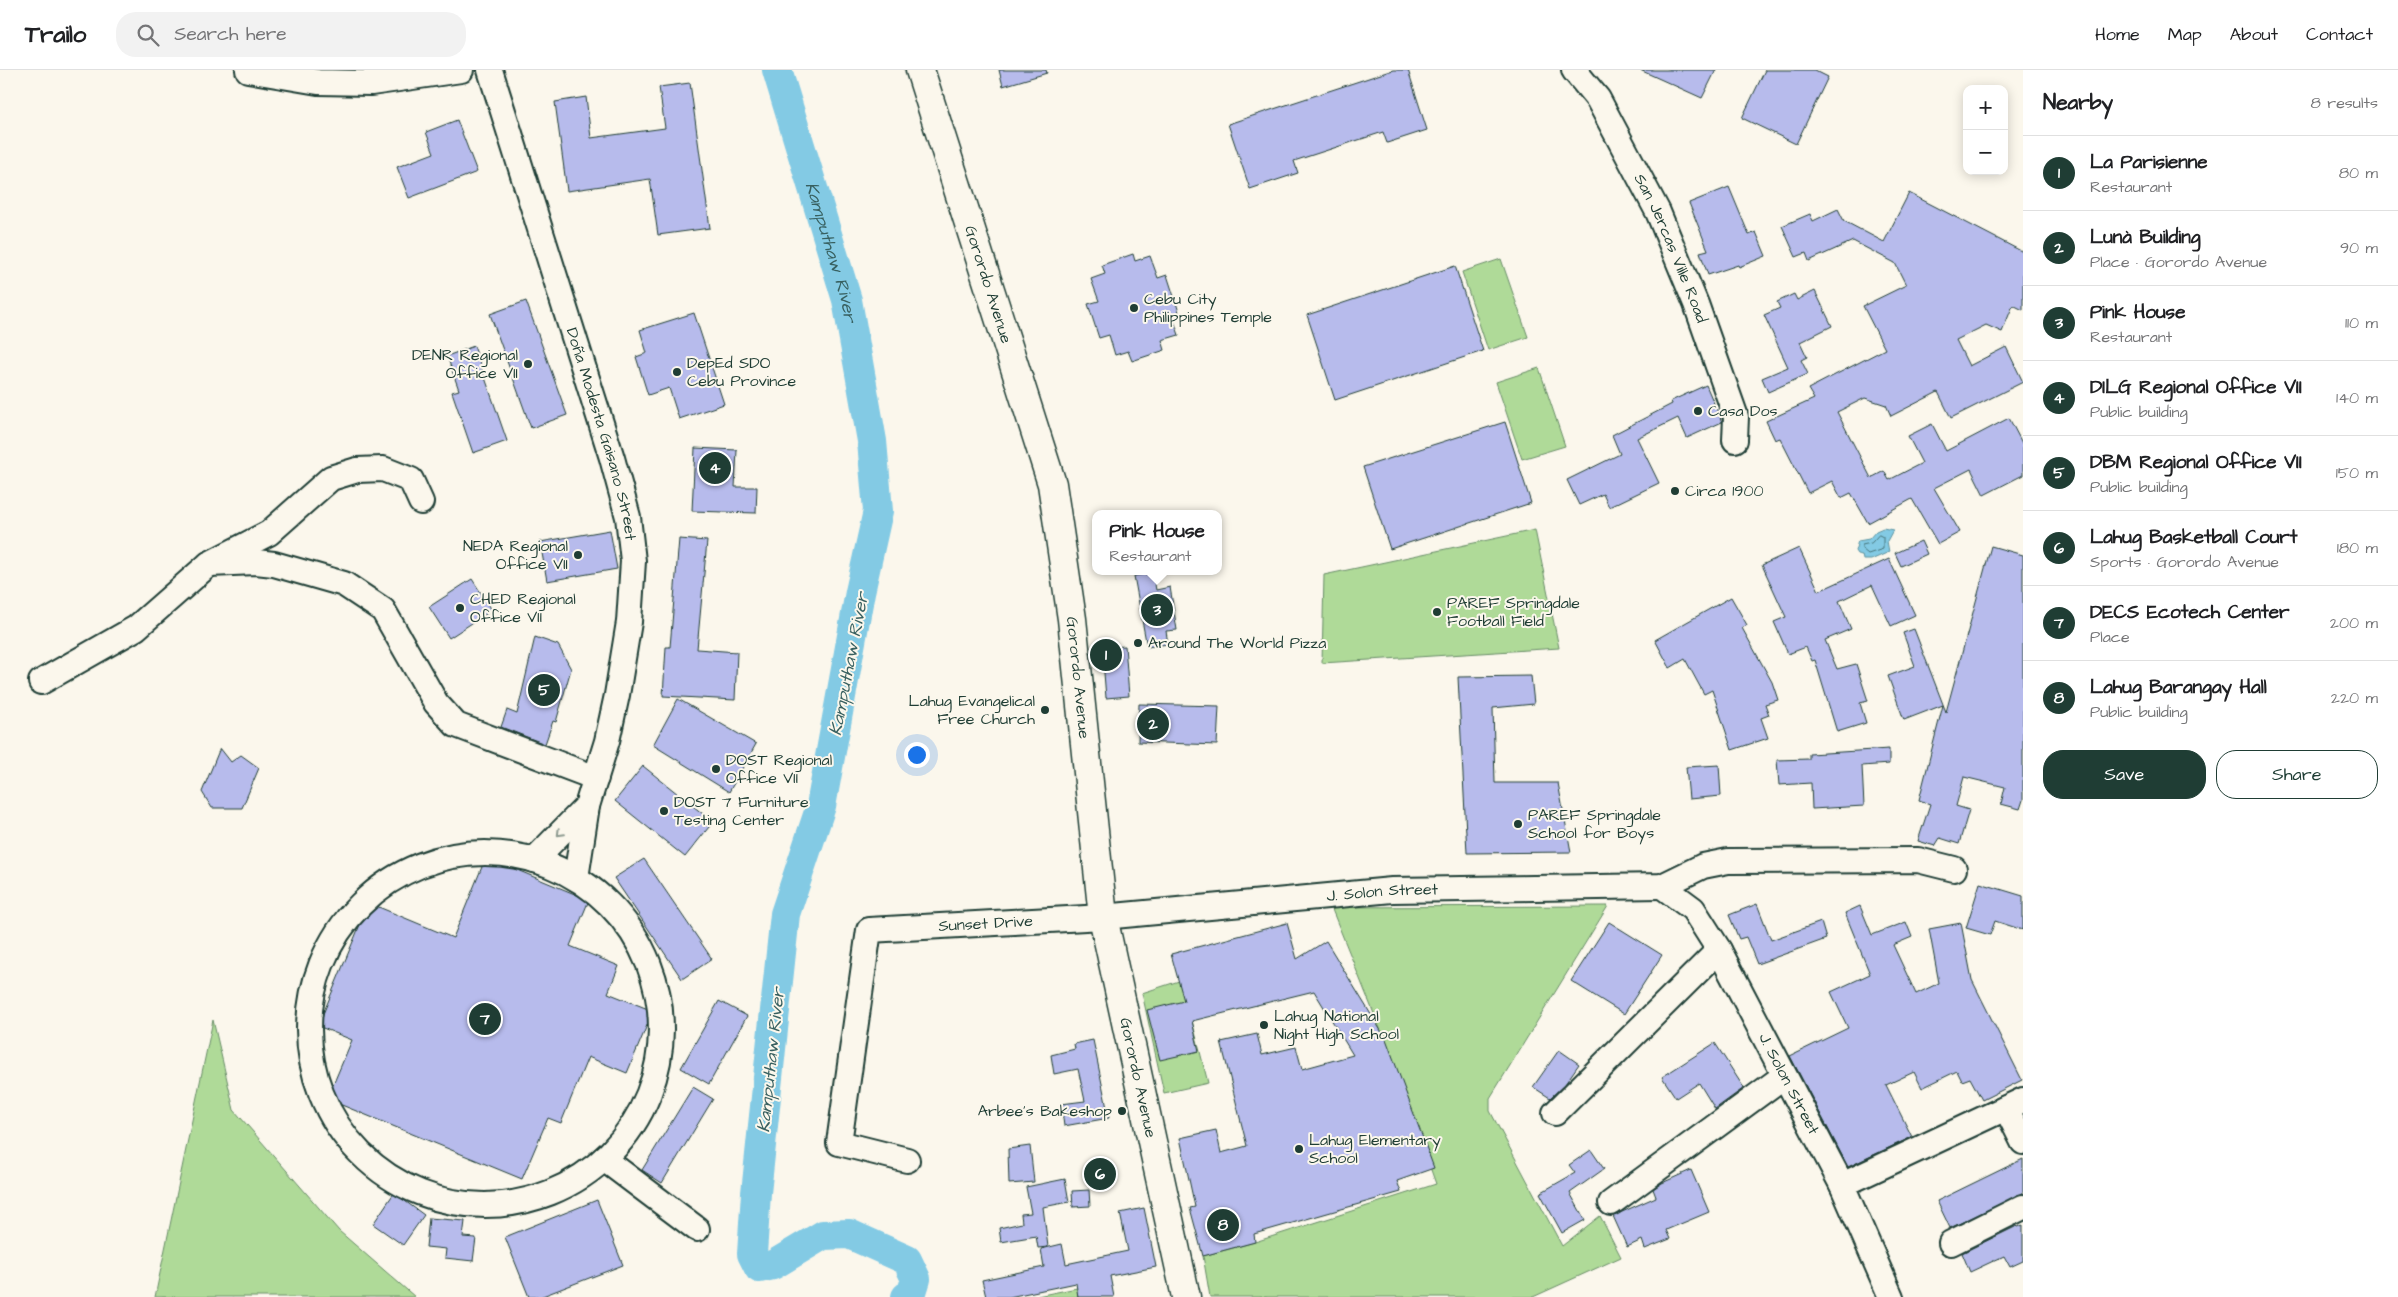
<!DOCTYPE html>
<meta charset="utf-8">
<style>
body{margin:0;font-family:"Architects Daughter",sans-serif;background:#f2f2f2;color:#202124}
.controls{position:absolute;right:15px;top:15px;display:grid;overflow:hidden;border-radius:10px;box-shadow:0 2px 12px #0003}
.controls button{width:45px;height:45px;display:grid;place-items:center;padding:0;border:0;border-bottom:1px solid #e0e0e0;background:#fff;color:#202124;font:25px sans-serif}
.you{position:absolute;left:916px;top:684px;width:18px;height:18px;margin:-12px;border:4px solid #fff;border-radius:50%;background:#1a73e8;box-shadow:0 0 0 8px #1a73e833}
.badge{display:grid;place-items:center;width:32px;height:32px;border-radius:50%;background:#1f3d34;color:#fff;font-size:16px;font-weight:700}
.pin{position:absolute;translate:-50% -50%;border:2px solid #fff;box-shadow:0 1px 5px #0006}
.popup{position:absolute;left:1092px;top:440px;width:130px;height:65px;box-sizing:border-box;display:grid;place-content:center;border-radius:10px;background:#fff;filter:drop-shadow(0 1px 4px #0005);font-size:16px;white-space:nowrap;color:#757577}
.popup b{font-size:19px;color:#202124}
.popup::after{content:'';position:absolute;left:50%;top:100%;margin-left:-10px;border:10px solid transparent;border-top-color:#fff}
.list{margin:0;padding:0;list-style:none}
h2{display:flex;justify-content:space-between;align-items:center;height:65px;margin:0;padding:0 20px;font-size:21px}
h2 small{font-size:16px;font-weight:400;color:#757577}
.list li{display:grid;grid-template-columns:32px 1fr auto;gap:15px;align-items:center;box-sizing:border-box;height:75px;padding:0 20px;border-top:1px solid #e0e0e0}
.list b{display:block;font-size:19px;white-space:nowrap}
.list p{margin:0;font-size:16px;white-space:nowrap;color:#757577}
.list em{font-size:16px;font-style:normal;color:#757577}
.actions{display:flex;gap:10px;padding:15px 20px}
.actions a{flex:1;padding:11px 0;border:1px solid #1f3d34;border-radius:20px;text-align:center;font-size:18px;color:#1f3d34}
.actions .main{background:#1f3d34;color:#fff}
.icon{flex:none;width:28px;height:28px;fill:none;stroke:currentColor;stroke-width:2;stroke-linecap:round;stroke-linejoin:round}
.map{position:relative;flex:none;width:2023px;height:1227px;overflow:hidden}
header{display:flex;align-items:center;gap:30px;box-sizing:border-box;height:70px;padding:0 25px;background:#fff;border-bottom:1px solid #e0e0e0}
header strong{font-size:24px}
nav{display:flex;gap:28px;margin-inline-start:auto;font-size:18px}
.search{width:350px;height:45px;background:#f2f2f2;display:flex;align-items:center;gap:12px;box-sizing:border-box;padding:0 18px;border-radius:20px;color:#757577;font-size:19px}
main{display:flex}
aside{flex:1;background:#fff}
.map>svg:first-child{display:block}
</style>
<header>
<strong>Trailo</strong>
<div class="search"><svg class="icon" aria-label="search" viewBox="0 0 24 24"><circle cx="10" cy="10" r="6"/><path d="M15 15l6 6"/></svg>Search here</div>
<nav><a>Home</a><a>Map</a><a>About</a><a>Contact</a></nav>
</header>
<main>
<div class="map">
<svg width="2023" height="1227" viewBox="0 0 2023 1227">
<rect width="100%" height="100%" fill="#fbf7ec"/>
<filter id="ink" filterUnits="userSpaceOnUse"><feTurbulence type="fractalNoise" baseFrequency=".02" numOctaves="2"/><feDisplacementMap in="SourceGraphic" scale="10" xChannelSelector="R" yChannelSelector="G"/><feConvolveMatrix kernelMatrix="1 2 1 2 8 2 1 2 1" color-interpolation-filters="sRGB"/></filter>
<g filter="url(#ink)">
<g fill="#afda98" stroke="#678c66">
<path d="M1501 189 1528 267 1488 280 1462 202Z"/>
<path d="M1539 298 1565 376 1522 389 1496 312Z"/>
<path d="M1535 460 1559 578 1322 593 1324 505Z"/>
<path d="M1608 836 1490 1028V1041L1562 1176 1600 1146 1621 1187 1533 1227H1210L1203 1186 1255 1172 1436 1114 1389 981 1331 837Z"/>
<path d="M1179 911 1187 931 1208 1013 1164 1023 1142 923Z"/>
<path d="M213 950 234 1040 339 1161 415 1227H155Z"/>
<path d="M1109 1092 1115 1106 1091 1116 1085 1102Z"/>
<path d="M1077 1218 1078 1227H1032Z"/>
</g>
<path fill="#83cae4" stroke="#5b929e" d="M1883 458 1893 460 1887 471 1889 482 1871 490H1863L1862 485 1857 484 1855 481 1858 471 1869 469 1876 461Z"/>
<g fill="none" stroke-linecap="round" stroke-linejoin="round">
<path stroke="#47757a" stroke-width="1" d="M1879 465 1883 467V479L1868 484 1862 479V475L1871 473Z"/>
<path stroke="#83cae4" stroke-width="30" id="s1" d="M777 0 847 230 872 371 878 441 860 522 821 736 785 844 756 1123 752 1184 759 1198 773 1195 823 1165 849 1164 907 1190 916 1209 911 1225 906 1227"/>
</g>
<g fill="#b7bbec" stroke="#1f3d34">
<path d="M999 0H1046L1047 3 1003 16Z"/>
<path d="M1393 0H1408L1427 60 1387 73 1383 62 1294 91 1298 103 1250 119 1228 54Z"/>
<path d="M1640 0H1716L1702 28Z"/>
<path d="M1765 0H1814L1828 7 1796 74 1742 48Z"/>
<path d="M690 13 710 158 658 165 650 109 567 121 555 32 586 27 591 68 665 58 659 17Z"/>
<path d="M457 50 477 102 409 128 397 97 434 83 426 62Z"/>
<path d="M1729 117 1749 165 1756 162 1766 186 1739 197 1738 195 1708 205 1700 182 1708 180 1689 133Z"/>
<path d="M1909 123 2023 182V240L2013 235 2002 262 1986 255 1956 270 1969 296 2006 277 2023 312 1951 348 1938 322 1891 346 1886 335 1865 328 1837 342 1871 408 1884 401 1889 410 1922 393 1908 366 1932 354 1946 381 2009 348 2023 375V405L1984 425 1971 399 1934 418 1960 462 1938 474 1912 429 1868 453 1851 423 1841 428 1832 411 1808 423 1780 368 1775 370 1766 351 1814 329 1808 319 1885 279 1863 236 1906 215 1895 193 1853 171 1809 191 1806 183 1796 187 1782 156 1810 144 1813 151 1838 139 1844 151 1884 172Z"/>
<path d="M1133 184 1135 191 1150 186 1158 208 1167 205 1179 242 1172 245 1179 265 1162 270 1165 280 1132 291 1128 281 1115 285 1109 265 1099 268 1088 234 1099 231 1091 209 1105 204 1102 195Z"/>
<path d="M1455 196 1483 281 1335 330 1307 245Z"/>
<path d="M1815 221 1832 256 1800 272 1807 287 1801 290 1808 304 1768 322 1762 308 1788 297 1764 245 1780 238 1777 232 1794 224 1797 230Z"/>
<path d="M526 231 567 345 531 358 490 244Z"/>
<path d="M694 243 724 334 679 349 669 318 648 325 636 287 647 283 640 260Z"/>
<path d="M474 276 507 371 473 383 452 322 459 320 447 286Z"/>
<path d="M1706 315 1722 352 1687 368 1678 348 1637 368 1659 413 1609 437 1603 424 1579 435 1567 410 1620 384 1612 365 1672 334 1671 331Z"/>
<path d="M1505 352 1531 433 1390 479 1363 397Z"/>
<path d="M695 378 737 380 735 417H757L756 443 692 441Z"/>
<path d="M610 460 617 499 547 511 540 472Z"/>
<path d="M679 469 707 471 697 579 737 582 735 630 663 626 666 577H670Z"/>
<path d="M1921 471 1927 484 1901 496 1895 483Z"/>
<path d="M1991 476 2023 485V730L2020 739 2001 734 2005 717 1964 707 1956 736 1969 740 1959 774 1940 768 1935 776 1918 771 1930 734 1919 730 1943 635 1904 650 1888 606 1915 596 1903 563 1914 559 1946 642Z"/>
<path d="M1799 478 1819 521 1889 489 1915 545 1891 556 1872 515 1839 531 1851 559 1825 570 1837 599 1856 594 1868 631 1860 633 1866 653 1837 662 1815 590 1812 591 1806 577 1788 584 1774 552 1786 547 1762 495Z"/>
<path d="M1153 503 1156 520 1170 517 1177 560 1166 561 1168 574 1147 577 1134 506Z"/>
<path d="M472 509 492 540 449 568 429 537Z"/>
<path d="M1731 527 1747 555 1742 558 1772 612 1778 630 1765 634 1769 645 1761 648 1768 668 1732 680 1712 620 1704 624 1685 589 1670 598 1655 570Z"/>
<path d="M535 567 558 575 571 599 556 652 553 651 545 674 501 657 507 640 517 644Z"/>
<path d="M1125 576 1129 626 1106 628 1102 578Z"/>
<path d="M1531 606 1534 634 1493 638 1495 713H1558L1571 782 1467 783 1458 607Z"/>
<path d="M678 629 756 674 729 722 653 675Z"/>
<path d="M1139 634 1219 636 1217 675 1138 672Z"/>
<path d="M220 678 231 692 241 685 259 698 242 738H212L202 722Z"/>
<path d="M1889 679V694L1862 696 1864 736 1812 739 1811 713 1779 715 1777 690 1809 689V684Z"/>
<path d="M1719 695 1721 726 1689 729 1686 697Z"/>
<path d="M643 696 713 752 685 787 615 731Z"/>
<path d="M486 787 589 830 570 876 619 896 608 923 653 941 627 1003 588 987 561 1053 548 1048 522 1109 327 1029 352 970 318 956 369 833 453 868Z"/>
<path d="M644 789 712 889 682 909 614 808Z"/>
<path d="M1980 813 2023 826V860L1995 851 1990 865 1966 858Z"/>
<path d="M1757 834 1771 870 1821 852 1826 869 1757 894 1746 867 1739 869 1729 845Z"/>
<path d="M1860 836 1872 865 1906 852 1912 867 1893 875 1916 924 1939 913 1929 859 1961 853 1972 910 2022 1010 1982 1030 1970 1008 1962 1011 1957 1001 1922 1018 1914 1002 1886 1015 1912 1067 1848 1097 1790 986 1848 958 1831 922 1870 904 1845 843Z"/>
<path d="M1609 852 1662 885 1624 944 1571 911Z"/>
<path d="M1287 853 1297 889 1326 871 1386 969 1434 1098 1397 1111 1401 1122 1254 1164 1255 1172 1203 1186 1190 1138 1195 1137 1180 1068 1216 1060 1221 1083 1247 1076 1221 972 1257 964 1262 985 1296 977 1302 999 1353 985 1314 921 1192 951 1199 981 1160 990 1147 940 1184 931 1171 884Z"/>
<path d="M719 931 747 946 709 1014 681 998Z"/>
<path d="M1093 970 1109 1048 1064 1056 1061 1034 1085 1031 1078 999 1054 1004 1051 985 1075 979 1074 974Z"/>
<path d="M1715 973 1744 1018 1715 1039 1699 1013 1676 1028 1662 1007Z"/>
<path d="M1559 980 1579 994 1565 1014 1550 1028 1533 1017Z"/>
<path d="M693 1017 713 1029 662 1113 642 1100Z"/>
<path d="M1030 1076 1034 1112 1009 1114 1008 1079Z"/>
<path d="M1591 1080 1604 1099 1570 1123 1585 1150 1562 1163 1540 1123 1575 1103 1569 1095Z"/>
<path d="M2023 1089V1123L1950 1158 1937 1131Z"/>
<path d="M1691 1100 1709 1142 1666 1160 1670 1169 1645 1179 1642 1170 1627 1177 1613 1146 1656 1127 1653 1119 1662 1113Z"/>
<path d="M1065 1109 1069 1132 1043 1137 1048 1177 1038 1178 1036 1166 1001 1172 999 1158 1022 1153 1021 1144 1031 1143 1026 1117Z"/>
<path d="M1089 1120 1090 1136 1073 1137 1072 1121Z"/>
<path d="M394 1123 424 1145 403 1175 373 1154Z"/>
<path d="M597 1130 623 1195 540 1227H529L505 1167Z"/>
<path d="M1144 1138 1156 1197 1110 1206 1114 1227H1078L1076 1213 1009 1227H986L982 1210 1044 1197 1041 1179 1062 1174 1066 1194 1128 1181 1120 1143Z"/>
<path d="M429 1148 465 1151 463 1167 476 1168 473 1191 445 1188 446 1179 426 1177Z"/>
<path d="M2023 1155V1191L2010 1197 2004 1186 1970 1202 1962 1183 2017 1156 2018 1157Z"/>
</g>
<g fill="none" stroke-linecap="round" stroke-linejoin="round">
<defs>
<g id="minor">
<path d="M248 0 318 12 371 13 461 0"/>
<path id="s2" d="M490 0 612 388 628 447 633 491 629 552 617 625 607 671 587 736 576 808"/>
<path id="s3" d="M1574 0 1598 29 1658 142 1696 234 1736 347 1735 370"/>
<path d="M209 494 256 492 274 494 344 514 383 540 436 633 456 655 596 708"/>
<path d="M41 612 136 558 209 494 269 463 331 408 357 400 383 399 411 410 421 432"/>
<circle cx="485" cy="959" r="176"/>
<path d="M534 790 587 736"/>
<path id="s4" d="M1662 816 1693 839 1719 880 1842 1115 1891 1227"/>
<path d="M2006 1038 2023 1072"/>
<path d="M1555 1043 1719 880"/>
<path d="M604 1089 697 1159"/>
<path id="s5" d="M907 1090 839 1073 869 860 1103 847 1392 820 1662 816 1703 796 1728 791 1918 790 1954 799"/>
<path d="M1842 1115 2023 1030"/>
<path d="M1611 1133 1784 1006"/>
<path d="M1951 1173 2023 1137"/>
</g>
<g id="major">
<path id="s6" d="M920 0 1052 414 1072 549 1103 847 1186 1227"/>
</g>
</defs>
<use href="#minor" stroke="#1f3d34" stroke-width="28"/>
<use href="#major" stroke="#1f3d34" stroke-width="31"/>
<use href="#minor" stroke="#fbf7ec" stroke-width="24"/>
<use href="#major" stroke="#fbf7ec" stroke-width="28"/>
</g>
<defs><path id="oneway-chevron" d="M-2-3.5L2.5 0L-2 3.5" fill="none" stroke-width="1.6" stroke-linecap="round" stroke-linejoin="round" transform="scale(1.25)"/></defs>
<use stroke="#8d9a90" href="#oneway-chevron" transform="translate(560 763) rotate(135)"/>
</g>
<g fill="#1f3d34" stroke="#fbf7ec" stroke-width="2">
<circle cx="1134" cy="238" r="5"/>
<circle cx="528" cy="294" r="5"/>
<circle cx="677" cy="302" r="5"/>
<circle cx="1698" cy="341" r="5"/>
<circle cx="1675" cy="421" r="5"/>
<circle cx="578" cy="485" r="5"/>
<circle cx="460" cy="538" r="5"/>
<circle cx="1437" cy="542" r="5"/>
<circle cx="1138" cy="573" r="5"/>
<circle cx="1045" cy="640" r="5"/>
<circle cx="716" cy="699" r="5"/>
<circle cx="664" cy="741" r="5"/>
<circle cx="1518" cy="754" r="5"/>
<circle cx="1264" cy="955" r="5"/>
<circle cx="1122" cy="1041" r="5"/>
<circle cx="1299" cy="1079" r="5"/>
</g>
<g text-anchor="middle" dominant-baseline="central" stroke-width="4" stroke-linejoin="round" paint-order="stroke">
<g font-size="16" fill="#1f3d34" stroke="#fbf7ec">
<text stroke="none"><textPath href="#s3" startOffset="204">San Jercas Ville Road</textPath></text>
<text stroke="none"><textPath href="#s6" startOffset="225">Gorordo Avenue</textPath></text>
<text stroke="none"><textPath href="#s2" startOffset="381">Doña Modesta Gaisano Street</textPath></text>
<text stroke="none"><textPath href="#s6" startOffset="630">Gorordo Avenue</textPath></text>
<text stroke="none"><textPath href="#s5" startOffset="800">J. Solon Street</textPath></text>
<text stroke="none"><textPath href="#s5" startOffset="402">Sunset Drive</textPath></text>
<text stroke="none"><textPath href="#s6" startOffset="1035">Gorordo Avenue</textPath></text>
<text stroke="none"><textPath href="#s4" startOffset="238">J. Solon Street</textPath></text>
</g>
<g font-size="16" fill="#1f3d34" stroke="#fbf7ec" text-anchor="start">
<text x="1144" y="229">Cebu City<tspan x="1144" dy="18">Philippines Temple</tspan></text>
<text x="518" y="285" text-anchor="end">DENR Regional<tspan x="518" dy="18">Office VII</tspan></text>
<text x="687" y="293">DepEd SDO<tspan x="687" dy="18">Cebu Province</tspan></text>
<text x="1708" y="341">Casa Dos</text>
<text x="1685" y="421">Circa 1900</text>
<text x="568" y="476" text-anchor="end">NEDA Regional<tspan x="568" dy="18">Office VII</tspan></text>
<text x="470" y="529">CHED Regional<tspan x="470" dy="18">Office VII</tspan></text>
<text x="1447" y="533">PAREF Springdale<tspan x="1447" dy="18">Football Field</tspan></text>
<text x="1148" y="573">Around The World Pizza</text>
<text x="1035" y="631" text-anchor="end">Lahug Evangelical<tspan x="1035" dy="18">Free Church</tspan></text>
<text x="726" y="690">DOST Regional<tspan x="726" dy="18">Office VII</tspan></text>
<text x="674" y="732">DOST 7 Furniture<tspan x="674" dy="18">Testing Center</tspan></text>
<text x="1528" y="745">PAREF Springdale<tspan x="1528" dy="18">School for Boys</tspan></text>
<text x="1274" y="946">Lahug National<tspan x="1274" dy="18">Night High School</tspan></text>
<text x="1112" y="1041" text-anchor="end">Arbee's Bakeshop</text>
<text x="1309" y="1070">Lahug Elementary<tspan x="1309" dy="18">School</tspan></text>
</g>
<g font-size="18" font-style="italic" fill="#386060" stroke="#fbf7ec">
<text stroke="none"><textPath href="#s1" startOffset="190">Kamputhaw River</textPath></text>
<text transform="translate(849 594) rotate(-79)">Kamputhaw River</text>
<text transform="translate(771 990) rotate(-84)">Kamputhaw River</text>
</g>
</g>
</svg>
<div class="controls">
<button>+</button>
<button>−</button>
</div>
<div class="you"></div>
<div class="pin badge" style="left:1106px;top:585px">1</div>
<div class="pin badge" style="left:1153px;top:654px">2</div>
<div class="pin badge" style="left:1157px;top:540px">3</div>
<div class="popup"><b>Pink House</b>Restaurant</div>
<div class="pin badge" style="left:715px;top:398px">4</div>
<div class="pin badge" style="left:544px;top:620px">5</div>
<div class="pin badge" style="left:1100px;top:1104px">6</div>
<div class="pin badge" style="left:485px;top:949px">7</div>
<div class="pin badge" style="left:1223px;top:1155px">8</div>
</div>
<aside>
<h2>Nearby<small>8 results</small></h2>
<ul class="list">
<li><span class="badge">1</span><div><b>La Parisienne</b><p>Restaurant</p></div><em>80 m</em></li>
<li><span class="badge">2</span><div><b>Lunà Building</b><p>Place · Gorordo Avenue</p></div><em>90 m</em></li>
<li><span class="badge">3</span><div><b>Pink House</b><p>Restaurant</p></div><em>110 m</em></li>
<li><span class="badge">4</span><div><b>DILG Regional Office VII</b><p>Public building</p></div><em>140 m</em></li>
<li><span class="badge">5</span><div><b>DBM Regional Office VII</b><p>Public building</p></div><em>150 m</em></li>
<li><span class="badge">6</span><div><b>Lahug Basketball Court</b><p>Sports · Gorordo Avenue</p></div><em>180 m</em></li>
<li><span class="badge">7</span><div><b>DECS Ecotech Center</b><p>Place</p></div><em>200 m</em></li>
<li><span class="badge">8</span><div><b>Lahug Barangay Hall</b><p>Public building</p></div><em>220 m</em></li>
</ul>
<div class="actions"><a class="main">Save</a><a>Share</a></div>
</aside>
</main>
